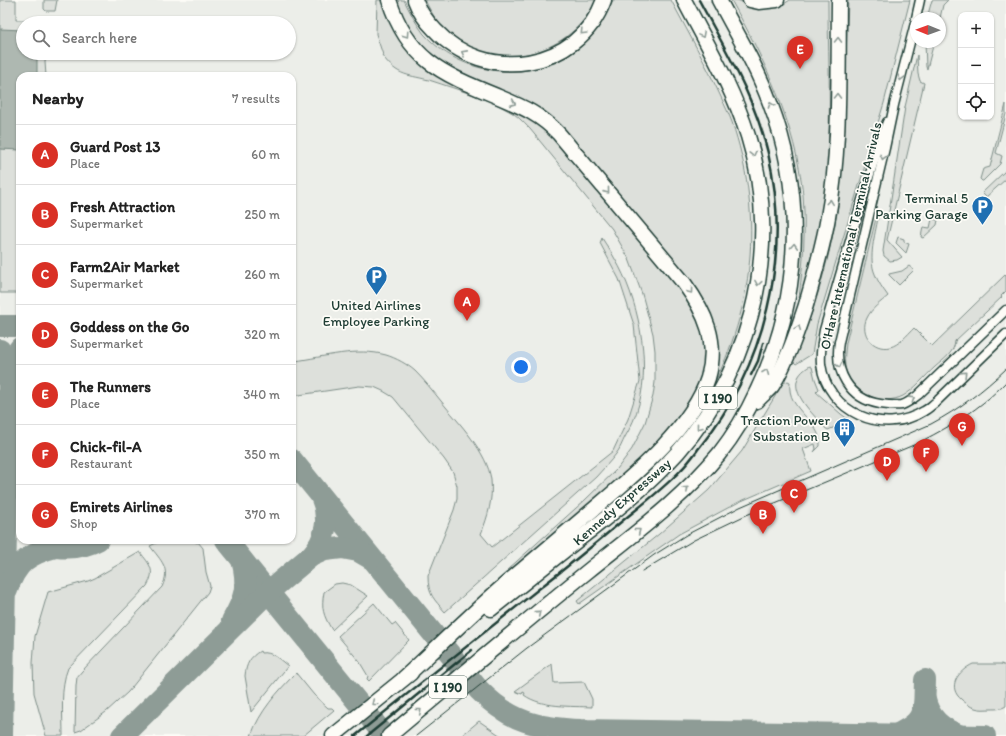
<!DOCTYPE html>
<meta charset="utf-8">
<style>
body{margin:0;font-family:Itim,sans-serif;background:#f2f2f2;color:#222}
.controls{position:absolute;right:12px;top:12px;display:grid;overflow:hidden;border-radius:8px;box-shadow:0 1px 3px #0004}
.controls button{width:36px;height:36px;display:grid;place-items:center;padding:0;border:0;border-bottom:1px solid #e0e0e0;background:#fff;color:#222;font:20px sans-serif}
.compass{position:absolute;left:910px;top:12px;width:36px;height:36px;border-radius:50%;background:#fff;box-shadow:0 1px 3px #0004;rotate:271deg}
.you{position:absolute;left:521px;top:367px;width:14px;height:14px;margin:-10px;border:3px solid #fff;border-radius:50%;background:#1a73e8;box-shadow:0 0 0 6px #1a73e833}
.badge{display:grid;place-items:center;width:26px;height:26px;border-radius:50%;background:#d93025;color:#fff;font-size:13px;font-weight:700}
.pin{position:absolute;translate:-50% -33px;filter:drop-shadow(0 1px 2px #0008)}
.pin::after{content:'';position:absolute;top:21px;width:14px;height:12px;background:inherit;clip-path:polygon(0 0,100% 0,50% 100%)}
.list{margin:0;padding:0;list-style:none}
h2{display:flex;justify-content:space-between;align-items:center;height:52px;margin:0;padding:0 16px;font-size:17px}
h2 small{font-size:13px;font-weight:400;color:#767676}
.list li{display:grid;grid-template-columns:26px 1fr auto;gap:12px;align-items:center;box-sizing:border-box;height:60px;padding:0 16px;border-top:1px solid #e0e0e0}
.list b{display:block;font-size:15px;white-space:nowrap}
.list p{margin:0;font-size:13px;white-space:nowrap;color:#767676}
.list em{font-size:13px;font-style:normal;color:#767676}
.icon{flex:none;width:22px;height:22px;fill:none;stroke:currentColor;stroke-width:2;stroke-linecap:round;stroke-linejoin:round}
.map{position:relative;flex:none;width:1006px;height:736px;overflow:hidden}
.search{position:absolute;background:#fff;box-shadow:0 1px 3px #0004;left:16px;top:16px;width:280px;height:44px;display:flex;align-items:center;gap:10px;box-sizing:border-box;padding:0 14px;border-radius:22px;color:#767676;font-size:15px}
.panel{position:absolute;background:#fff;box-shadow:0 1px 3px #0004;left:16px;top:72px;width:280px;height:472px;border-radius:12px}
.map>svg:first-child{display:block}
</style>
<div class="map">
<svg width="1006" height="736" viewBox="0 0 1006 736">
<rect width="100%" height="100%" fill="#fdfcf7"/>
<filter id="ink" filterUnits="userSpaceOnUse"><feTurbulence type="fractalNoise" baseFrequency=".025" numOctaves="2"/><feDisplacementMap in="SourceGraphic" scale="8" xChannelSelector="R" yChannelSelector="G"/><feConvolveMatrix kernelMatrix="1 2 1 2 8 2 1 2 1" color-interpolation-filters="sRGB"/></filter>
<g filter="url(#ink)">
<path fill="#eceee9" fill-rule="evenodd" d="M0 0H1006V736H0ZM961 15H991V117H961ZM916 18H940V42H916ZM23 23H289V53H23ZM20 76H292V540H20Z"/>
<g fill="#dde0db" stroke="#7e8e88">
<path d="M0 0H16V20H49L53 23H23V53H47L45 62 46 76H20V293H0Z"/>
<path d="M44 0H57L55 11H46L44 9Z"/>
<path d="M377 0H384L399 37 529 116 549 130 688 298 703 330 706 351 703 374 689 404 650 451 621 478 509 572 507 570 585 500 617 469 632 449 645 423 653 396 655 382V351L653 334 642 294 629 259 612 229 530 129C523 122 517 115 509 111 487 98 456 89 432 81 409 74 398 78 382 55H383L376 34Z"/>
<path d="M394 0H404C410 12 416 24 424 34 467 82 545 84 589 39 600 28 606 13 613 0H671C688 32 706 64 721 97 725 106 729 114 732 122 762 210 756 299 715 382L712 381 715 337 571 139 446 68 414 40Z"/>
<path d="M425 0H596C572 53 502 74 454 38 441 28 432 15 425 0Z"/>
<path d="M731 0H737L745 3 776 5 784 4 790 0H828C828 67 833 135 824 201 820 234 810 267 802 299L799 298C803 264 806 230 803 195 796 125 765 61 731 0Z"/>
<path d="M848 0H910L884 103 817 324 812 354 796 364 793 361C814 313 828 264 837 213 842 181 843 150 844 119 845 79 847 40 848 0Z"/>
<path d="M932 0H948L943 5 940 18H927Z"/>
<path d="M925 42H934L927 69 926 67Z"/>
<path d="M917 55 918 74 920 81 924 83 887 240 902 257 897 260 890 261 884 256 883 251 905 107Z"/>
<path d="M1006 104V114L996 153 1002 156 1000 164 983 181H982L980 179 983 169 990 167Z"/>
<path d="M1005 171 1006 179 986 197 982 193Z"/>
<path d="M876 218H878C875 235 868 258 875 274 878 282 883 289 888 296 881 302 871 309 867 318 859 333 873 351 890 347 899 345 907 335 914 328L932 346 1006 274V291L1001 296 1002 297 955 341C955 352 943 360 935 367 925 376 915 389 903 396 883 406 854 395 847 373 843 363 845 354 846 343Z"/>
<path d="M932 219 938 220 937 225 923 238 921 237 923 227 930 228Z"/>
<path d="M898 237 904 239V242L909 244 906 253 896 243Z"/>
<path d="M602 238C606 245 611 251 615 259 638 298 651 360 639 404 636 416 631 427 625 437 622 443 620 449 616 454 610 462 603 469 596 477L445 612C434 599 428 595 428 576L454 510 457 499V486L453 472 444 459 393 397 383 391 374 387 359 386 292 396V358L295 361C324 357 357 347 386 355 396 358 407 364 415 371 424 380 433 391 441 401 458 422 488 453 491 480 493 500 488 516 481 534L492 547 613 451 628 419 640 381 634 325 619 279 600 243Z"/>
<path d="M909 266 914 270 899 285 889 275V274L902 271Z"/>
<path d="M810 366 812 367 815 379 819 389 816 392 841 414 852 422H847L828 430 825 428C812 412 778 384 810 366Z"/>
<path d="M788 381 790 382C786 411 822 420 820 446L814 452 816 449 815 444 803 449 811 471 739 502 679 534 579 604 577 601 659 534 709 490 742 451 783 383Z"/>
<path d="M162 540H193L197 543 198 542 203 548 206 572 210 586 208 592 128 692 106 712 81 730 75 732 76 686 77 677 82 671 162 587C171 568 161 561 150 546Z"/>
<path d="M140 552C150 565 156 570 147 586L68 668C60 687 63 715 63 736H46L34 693 33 663 35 636 48 592 88 581 95 578Z"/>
<path d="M342 583 351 585 368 596 332 630C323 615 321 608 324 592L335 584Z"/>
<path d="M374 603 392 625 395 623 409 640 369 681 367 679 368 676 359 661 338 636Z"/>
<path d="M260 651 261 653C272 651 280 660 288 666L251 712 245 676C246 664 250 657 260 651Z"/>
<path d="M552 664 554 683 584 682 592 699V707C571 706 542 708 524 695L525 693 523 692 522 694 515 691Z"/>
<path d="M973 664H1001L1006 666V706C1001 709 997 709 991 709 986 709 980 710 975 708 970 707 966 703 962 700 946 687 958 671 973 664Z"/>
<path d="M296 673 314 695 328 708H332L334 710 303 736H251C259 712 278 691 296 673Z"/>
<path d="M479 721 501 736H461Z"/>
</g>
<path fill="#aeb8b1" stroke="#75877f" d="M0 29 23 30V53H37V76H20V150L0 149Z"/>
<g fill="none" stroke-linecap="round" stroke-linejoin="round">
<g stroke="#8e9c96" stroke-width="22">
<path d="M0 326H20"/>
<path d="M0 350 4 359 9 376 2 736"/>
<path d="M9 376 14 357 20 348"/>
<path d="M292 460 479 690C510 722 538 728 581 730L985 736"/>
<path d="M226 540 385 736"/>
<path d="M42 544C61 549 80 550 98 540"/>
<path d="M311 556C327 539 330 517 321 496"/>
<path d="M7 590C16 563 28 554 55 547"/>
<path d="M232 621C245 599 249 585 242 560"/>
<path d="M924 715 925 680"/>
<path d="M896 735C914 726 922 721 925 700 929 718 942 729 959 735"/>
<path d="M122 736 268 592 311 556 325 550 342 548 358 551 370 558"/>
</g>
<defs>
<g id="street">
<path d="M916 18 920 0"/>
<path d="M916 19 894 105 885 148 839 342C834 371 849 399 880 404 887 405 894 406 902 405 908 403 913 399 918 395L1006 310"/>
<path d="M887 122 881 138 861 203 824 330C822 341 820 352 821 364 827 412 883 437 924 411 928 409 932 405 936 402L1006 334"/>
</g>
<g id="highway">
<path d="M389 0C409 62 444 74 499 97 523 107 541 115 559 134L684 283C705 312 719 341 708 378 692 428 633 476 594 509 566 533 537 557 509 581 473 612 439 646 404 678"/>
<path d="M415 0C419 11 427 22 435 30 485 84 578 71 604 0"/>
<path d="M750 0 759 2 777 0"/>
<path d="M757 401C761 396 768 391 772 386 787 362 797 332 806 305 814 276 823 247 828 217 841 148 838 71 839 0"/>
<path d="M491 609C525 582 558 555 592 529 616 510 641 491 662 469 748 384 785 253 748 136 733 88 707 44 684 0"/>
<path d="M333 736 411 673"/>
<path d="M389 736C455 681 521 625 588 571 634 534 681 500 719 454 734 435 747 413 757 391 801 301 806 197 770 103 757 67 737 34 719 0"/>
</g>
</defs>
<use href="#street" stroke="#1f3d34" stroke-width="11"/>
<use href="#highway" stroke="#1f3d34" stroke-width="17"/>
<use href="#street" stroke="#fdfcf7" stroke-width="8"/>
<use href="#highway" stroke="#fdfcf7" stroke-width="14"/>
<g stroke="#1f3d34" stroke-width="1">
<path d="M642 571 694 540 744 516 916 444C939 432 962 420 983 403 991 397 999 389 1006 382"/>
<path d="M416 736 527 648 654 555 686 535 740 507 931 424C959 409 983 391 1006 369"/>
</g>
<g stroke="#1f3d34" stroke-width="2.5">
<path d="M751 375 758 361 763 343"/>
<path d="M355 736C418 685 481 635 545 584 571 564 596 543 621 522 642 505 663 489 681 470 688 463 693 456 699 448 765 367 792 256 768 153 755 98 725 49 699 0"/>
<path d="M367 736 472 650"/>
</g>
</g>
<defs><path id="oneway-chevron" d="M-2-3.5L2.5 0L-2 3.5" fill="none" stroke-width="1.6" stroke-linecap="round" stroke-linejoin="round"/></defs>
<g stroke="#8e9c96">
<use href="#oneway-chevron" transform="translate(583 32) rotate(134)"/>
<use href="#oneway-chevron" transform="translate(406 35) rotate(56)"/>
<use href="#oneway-chevron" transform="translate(702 35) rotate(62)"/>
<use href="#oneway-chevron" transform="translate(838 40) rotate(-89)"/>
<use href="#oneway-chevron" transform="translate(464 53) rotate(-152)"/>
<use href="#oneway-chevron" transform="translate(901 78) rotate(105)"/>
<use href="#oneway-chevron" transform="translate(837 96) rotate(-89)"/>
<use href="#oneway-chevron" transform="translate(513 103) rotate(23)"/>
<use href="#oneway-chevron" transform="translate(771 105) rotate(-110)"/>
<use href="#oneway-chevron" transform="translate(753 154) rotate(76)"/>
<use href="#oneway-chevron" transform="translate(883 157) rotate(103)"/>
<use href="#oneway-chevron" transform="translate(607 191) rotate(51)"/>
<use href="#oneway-chevron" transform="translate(830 202) rotate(-83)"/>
<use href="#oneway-chevron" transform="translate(794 246) rotate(-87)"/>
<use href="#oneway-chevron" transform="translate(758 283) rotate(99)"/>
<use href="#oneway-chevron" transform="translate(690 291) rotate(54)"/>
<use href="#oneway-chevron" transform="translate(798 328) rotate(-69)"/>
<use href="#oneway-chevron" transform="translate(839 365) rotate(77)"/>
<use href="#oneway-chevron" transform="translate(766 372) rotate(-68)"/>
<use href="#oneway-chevron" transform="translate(964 374) rotate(-44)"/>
<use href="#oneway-chevron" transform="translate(912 399) rotate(-33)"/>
<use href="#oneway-chevron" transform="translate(699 427) rotate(128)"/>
<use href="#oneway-chevron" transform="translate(686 489) rotate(-42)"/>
<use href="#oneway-chevron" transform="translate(638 531) rotate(-38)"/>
<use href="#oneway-chevron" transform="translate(538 613) rotate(-40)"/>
<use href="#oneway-chevron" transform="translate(374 703) rotate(141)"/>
<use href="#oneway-chevron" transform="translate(419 711) rotate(-39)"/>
</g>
</g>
<defs>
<symbol id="parking-pin" viewBox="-11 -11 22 30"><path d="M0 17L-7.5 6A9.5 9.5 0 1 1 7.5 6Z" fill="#1f6fb2" stroke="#fdfcf7"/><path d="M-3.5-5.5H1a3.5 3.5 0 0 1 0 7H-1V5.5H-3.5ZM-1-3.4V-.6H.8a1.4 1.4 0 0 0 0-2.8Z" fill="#fff"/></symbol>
<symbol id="building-pin" viewBox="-11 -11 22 30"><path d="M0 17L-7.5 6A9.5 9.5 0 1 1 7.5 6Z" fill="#1f6fb2" stroke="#fdfcf7"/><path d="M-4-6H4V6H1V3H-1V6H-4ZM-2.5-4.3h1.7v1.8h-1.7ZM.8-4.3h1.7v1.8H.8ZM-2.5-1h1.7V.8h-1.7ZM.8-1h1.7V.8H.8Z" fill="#fff"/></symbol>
</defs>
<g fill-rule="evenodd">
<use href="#parking-pin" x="970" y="194" width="25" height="34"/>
<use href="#parking-pin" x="364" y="264" width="25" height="34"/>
<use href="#building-pin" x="832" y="416" width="25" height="34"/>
</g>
<g text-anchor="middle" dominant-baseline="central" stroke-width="3.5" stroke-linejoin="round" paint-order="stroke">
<g fill="#fdfcf7" stroke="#62766e" stroke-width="1">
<rect x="699" y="387" width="38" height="22" rx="3"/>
<rect x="429" y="676" width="38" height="22" rx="3"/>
</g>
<g font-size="13" font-weight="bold" fill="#1f3d34">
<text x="718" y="398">I 190</text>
<text x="448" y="687">I 190</text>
</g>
<g font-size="14" fill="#1f3d34" stroke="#fdfcf7" text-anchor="end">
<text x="968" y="198">Terminal 5<tspan x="968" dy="16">Parking Garage</tspan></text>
<text x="376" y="305" text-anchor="middle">United Airlines<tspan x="376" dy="16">Employee Parking</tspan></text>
<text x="830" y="420">Traction Power<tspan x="830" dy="16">Substation B</tspan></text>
</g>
<g font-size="14" fill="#1f3d34" stroke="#fdfcf7">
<text transform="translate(851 236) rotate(-77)">O'Hare International Terminal Arrivals</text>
<text transform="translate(622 502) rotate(-41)">Kennedy Expressway</text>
</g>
</g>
</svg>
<div class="controls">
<button>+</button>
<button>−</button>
<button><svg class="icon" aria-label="locate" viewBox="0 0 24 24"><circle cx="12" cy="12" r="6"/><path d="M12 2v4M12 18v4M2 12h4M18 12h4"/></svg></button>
</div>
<svg class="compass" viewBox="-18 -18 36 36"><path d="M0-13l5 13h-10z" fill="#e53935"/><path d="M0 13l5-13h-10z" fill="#767676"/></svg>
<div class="you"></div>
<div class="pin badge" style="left:467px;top:321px">A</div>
<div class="pin badge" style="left:763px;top:534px">B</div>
<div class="pin badge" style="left:794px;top:513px">C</div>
<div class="pin badge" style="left:887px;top:481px">D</div>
<div class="pin badge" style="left:800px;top:69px">E</div>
<div class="pin badge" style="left:926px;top:472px">F</div>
<div class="pin badge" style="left:962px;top:446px">G</div>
<div class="search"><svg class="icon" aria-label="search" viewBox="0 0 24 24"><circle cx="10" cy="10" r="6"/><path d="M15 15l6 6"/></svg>Search here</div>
<section class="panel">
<h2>Nearby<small>7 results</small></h2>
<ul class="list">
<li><span class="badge">A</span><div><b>Guard Post 13</b><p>Place</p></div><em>60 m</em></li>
<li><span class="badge">B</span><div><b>Fresh Attraction</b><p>Supermarket</p></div><em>250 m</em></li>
<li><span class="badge">C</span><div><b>Farm2Air Market</b><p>Supermarket</p></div><em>260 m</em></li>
<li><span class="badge">D</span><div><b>Goddess on the Go</b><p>Supermarket</p></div><em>320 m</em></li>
<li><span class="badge">E</span><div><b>The Runners</b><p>Place</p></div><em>340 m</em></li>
<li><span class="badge">F</span><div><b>Chick-fil-A</b><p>Restaurant</p></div><em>350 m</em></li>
<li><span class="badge">G</span><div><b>Emirets Airlines</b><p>Shop</p></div><em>370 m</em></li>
</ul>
</section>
</div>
